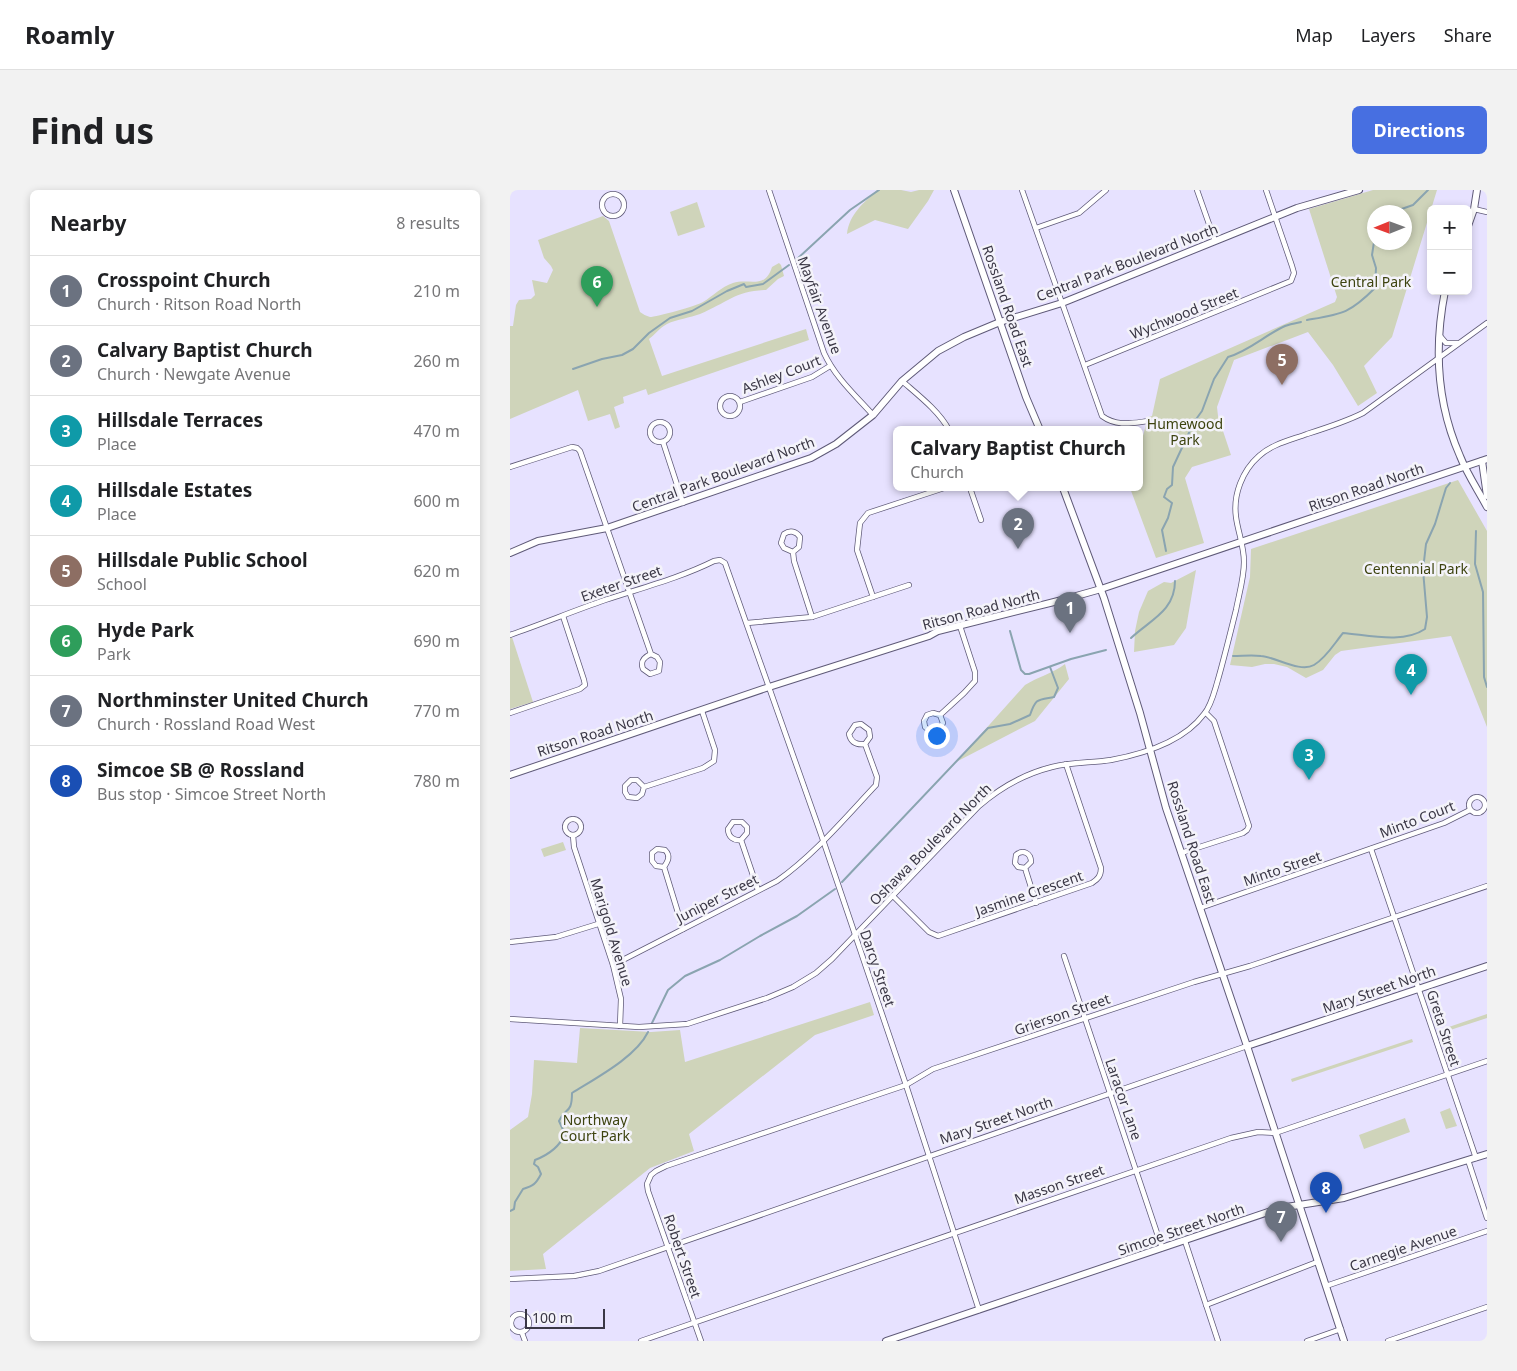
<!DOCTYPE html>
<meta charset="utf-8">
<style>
body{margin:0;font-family:"Noto Sans",sans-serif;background:#f2f2f2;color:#202124}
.controls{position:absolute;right:15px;top:15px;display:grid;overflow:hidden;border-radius:8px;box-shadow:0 2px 8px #0003}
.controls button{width:45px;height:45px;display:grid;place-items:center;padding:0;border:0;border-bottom:1px solid #e0e0e0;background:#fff;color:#202124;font:25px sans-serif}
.compass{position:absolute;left:857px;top:15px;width:45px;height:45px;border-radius:50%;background:#fff;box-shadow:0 2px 8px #0003;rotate:269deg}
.scale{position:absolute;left:15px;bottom:12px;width:80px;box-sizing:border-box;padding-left:5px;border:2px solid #3a3745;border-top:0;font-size:14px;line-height:18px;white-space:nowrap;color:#3a3745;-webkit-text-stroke:4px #f4f3fa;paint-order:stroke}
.you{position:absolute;left:426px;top:545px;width:18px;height:18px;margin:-12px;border:4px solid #fff;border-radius:50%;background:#1a73e8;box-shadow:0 0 0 8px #1a73e833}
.badge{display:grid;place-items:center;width:32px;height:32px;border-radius:50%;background:#476fe1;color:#fff;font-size:16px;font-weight:700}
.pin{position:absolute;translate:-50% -41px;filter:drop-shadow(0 1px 2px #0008)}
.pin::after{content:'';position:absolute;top:26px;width:18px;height:15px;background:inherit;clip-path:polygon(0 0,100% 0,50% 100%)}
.popup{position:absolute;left:383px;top:236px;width:250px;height:65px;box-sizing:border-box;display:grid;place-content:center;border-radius:8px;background:#fff;filter:drop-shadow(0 1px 4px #0005);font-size:16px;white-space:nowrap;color:#757577}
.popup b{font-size:19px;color:#202124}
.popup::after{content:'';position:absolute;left:50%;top:100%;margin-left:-10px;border:10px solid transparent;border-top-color:#fff}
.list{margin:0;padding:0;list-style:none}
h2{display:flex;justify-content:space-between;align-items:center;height:65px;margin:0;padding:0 20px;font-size:21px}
h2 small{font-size:16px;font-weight:400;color:#757577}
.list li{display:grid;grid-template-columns:32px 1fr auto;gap:15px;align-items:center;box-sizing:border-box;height:70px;padding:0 20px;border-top:1px solid #e0e0e0}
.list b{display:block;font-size:19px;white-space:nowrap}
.list p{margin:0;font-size:16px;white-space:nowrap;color:#757577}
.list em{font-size:16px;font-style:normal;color:#757577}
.map{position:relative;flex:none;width:977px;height:1151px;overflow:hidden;border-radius:8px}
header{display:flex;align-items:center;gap:30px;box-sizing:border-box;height:70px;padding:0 25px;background:#fff;border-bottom:1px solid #e0e0e0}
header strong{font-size:24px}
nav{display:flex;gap:28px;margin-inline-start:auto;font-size:18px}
.intro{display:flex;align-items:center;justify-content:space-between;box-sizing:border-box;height:120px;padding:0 30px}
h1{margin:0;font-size:35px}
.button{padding:12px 22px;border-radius:8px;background:#476fe1;color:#fff;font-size:18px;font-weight:700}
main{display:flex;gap:30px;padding:0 30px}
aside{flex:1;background:#fff;border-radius:8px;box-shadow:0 2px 8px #0003}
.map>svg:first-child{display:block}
</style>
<header>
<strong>Roamly</strong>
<nav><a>Map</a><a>Layers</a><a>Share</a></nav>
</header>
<div class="intro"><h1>Find us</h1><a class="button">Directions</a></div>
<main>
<aside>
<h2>Nearby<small>8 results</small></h2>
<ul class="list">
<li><span class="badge" style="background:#6b7280">1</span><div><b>Crosspoint Church</b><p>Church · Ritson Road North</p></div><em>210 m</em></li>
<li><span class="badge" style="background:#6b7280">2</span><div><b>Calvary Baptist Church</b><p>Church · Newgate Avenue</p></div><em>260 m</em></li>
<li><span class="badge" style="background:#0f9aa8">3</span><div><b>Hillsdale Terraces</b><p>Place</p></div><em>470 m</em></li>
<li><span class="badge" style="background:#0f9aa8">4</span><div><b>Hillsdale Estates</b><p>Place</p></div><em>600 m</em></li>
<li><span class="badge" style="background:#8d6e63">5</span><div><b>Hillsdale Public School</b><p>School</p></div><em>620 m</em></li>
<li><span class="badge" style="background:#2e9e5b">6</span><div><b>Hyde Park</b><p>Park</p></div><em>690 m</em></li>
<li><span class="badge" style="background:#6b7280">7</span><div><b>Northminster United Church</b><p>Church · Rossland Road West</p></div><em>770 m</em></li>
<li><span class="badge" style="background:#1a4fb4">8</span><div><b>Simcoe SB @ Rossland</b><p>Bus stop · Simcoe Street North</p></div><em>780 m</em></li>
</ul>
</aside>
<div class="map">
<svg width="977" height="1151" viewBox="0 0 977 1151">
<rect width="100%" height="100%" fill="#e7e2ff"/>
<g fill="#cfd4ba" fill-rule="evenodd">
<path d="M367 0H391L401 2 409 0H424L418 11 398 39 365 30 337 44C339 24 354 13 367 0Z"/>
<path d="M863 0H927L882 147 854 176 867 203 848 216 823 175 798 142 724 170 707 217 708 226 721 265 682 277 675 288 694 353 646 368 620 298H629V261L638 227 642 226 650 189 825 112 827 107 799 19ZM864 22H894V52H864Z"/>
<path d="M187 12 195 37 168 46 160 22Z"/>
<path d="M93 26 99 31 130 122C133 124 136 126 140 127 146 127 187 116 193 112 203 106 211 97 223 93 239 88 255 100 262 77L269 73 271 75 274 86 268 89 256 100C225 101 217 113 190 124 180 128 167 129 157 134 149 138 145 145 139 149L152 186 296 139 299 150 138 205 136 199 113 207 114 213 104 217 110 237 105 239 100 224 78 231 68 200 0 229V136H3L6 115 9 110 21 109 25 105 22 90 37 93 43 80 41 76 34 68 28 50Z"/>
<path d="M948 290 977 341V537L941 446 831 461 825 465 813 480 796 488 777 477 764 474H755L742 477 720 475 740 387 741 359Z"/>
<path d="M686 380 676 438 664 455 624 462 625 441 629 422 638 401 654 392 661 393Z"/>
<path d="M2 447 23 512 0 519V448Z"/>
<path d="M555 474 559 489 525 531 446 572 515 495C528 487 543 483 555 474Z"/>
<path d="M53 652 56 660 34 667 31 659Z"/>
<path d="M360 812 364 825 305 845 179 944 184 961 140 978 33 1064 36 1079 0 1081V940L18 927 22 904 24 870 67 873 70 838 141 842 170 840 175 872Z"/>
<path d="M977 824V828L931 843 930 840Z"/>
<path d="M902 849 903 852 782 892 781 889Z"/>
<path d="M940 918 947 936 936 939 930 922Z"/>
<path d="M895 928 900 942 854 959 849 945Z"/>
</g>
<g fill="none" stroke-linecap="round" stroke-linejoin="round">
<g stroke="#8aa4b0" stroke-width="2">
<path d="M883 22 903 15 918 0"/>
<path d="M286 70 340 20 369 0"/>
<path d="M797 130C832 124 839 124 865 98L866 78 862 65 864 52"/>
<path d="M63 179 92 169 112 165 123 159 139 143 160 128 182 121 217 101 234 94 236 97 253 94 279 75"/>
<path d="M966 341 965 374 973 402 974 487 977 497"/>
<path d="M656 361 652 340 658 328 662 313 654 307 657 299 662 295 663 277 684 232 692 221 704 189 718 167C739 161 755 145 775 136 780 134 786 133 791 132"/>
<path d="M500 441 511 480 515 484H519L561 469 596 460"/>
<path d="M621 448C640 430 665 421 665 391"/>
<path d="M723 466C732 466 742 465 751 466 766 467 790 483 804 475 816 468 824 454 833 443 858 445 893 454 915 439L917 427 913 380 916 354 925 334 936 298 940 293"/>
<path d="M332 692 478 538 500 534 520 525C526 508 527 510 544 507L548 498 540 477"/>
<path d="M142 833 158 800 175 786 210 770 250 746 287 726 325 699"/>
<path d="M0 1021 4 1019 5 1012 13 999C23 996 26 994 31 984L28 977 24 974 25 970C38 965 49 958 55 944L49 931C55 917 62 925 62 903 86 888 126 867 138 842"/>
</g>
<defs>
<g id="street">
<path d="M259 0 314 163C325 187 345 205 363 225"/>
<path d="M512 0 592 226C607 237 622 233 639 231"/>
<path d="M687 0 705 51"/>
<circle cx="103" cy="15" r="11"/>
<path d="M964 19 977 22"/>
<path d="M526 38 569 23 596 0"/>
<path d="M930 146 936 153H948"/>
<path d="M575 175 781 91 784 83 782 76 756 0"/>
<path d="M392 191C408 205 429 221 439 240"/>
<circle cx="220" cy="216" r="10"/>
<path d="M230 212 302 187 320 176"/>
<circle cx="150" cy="242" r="10"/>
<path d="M153 252 173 313"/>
<path d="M0 277 62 257 67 258 70 261 141 464 147 467 150 472 149 481 140 484 133 479C130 471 134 467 141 464"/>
<path d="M460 298 471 330"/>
<path d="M283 362 274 358 271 353 274 344C280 340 286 341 290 347L289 357 283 362 284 371 302 427"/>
<path d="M363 407 347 360 350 333 358 323 434 298"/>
<path d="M237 433 302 427 399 395"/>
<path d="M0 445C32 434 63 421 95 410 131 398 170 388 204 371L210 370 215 373 313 650 396 895 469 1120"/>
<path d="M0 523 70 499 75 495 74 490 53 426"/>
<path d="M430 525 433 533 428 540 420 541 415 537 414 531 417 525 423 523 430 525 454 503 465 491V482L450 436"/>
<path d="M134 597 127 590H121L115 596V602L118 607 127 608 132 604 134 597 193 578 204 571 205 560 192 521"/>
<circle cx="967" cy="615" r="8"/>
<circle cx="63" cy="637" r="8"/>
<path d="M63 645 64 657 103 775 111 809 110 836"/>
<path d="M231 650C224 651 218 647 218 639L223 632H232L237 637V643L231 650 248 700"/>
<path d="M861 659 966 968"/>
<path d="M671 663 733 643 737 640 739 636 704 531 696 523"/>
<path d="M154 677C158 671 161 666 155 660L147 659 142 663V671L146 676 154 677 173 739"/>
<path d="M515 678 508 677 505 673 506 665C513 659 521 663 521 672L515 678 526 713"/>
<path d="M383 706 419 742 428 746 582 693C588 689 591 686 591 678L556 574"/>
<path d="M690 718 934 633 960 620"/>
<path d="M0 752 46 747 88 734"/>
<path d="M554 766 652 1058"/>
<path d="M103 775 267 691C304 665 335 628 366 595L367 587 355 554 360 547 359 540 351 534 345 535 339 544C341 553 347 555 355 554"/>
<path d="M0 829 129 837 177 834 257 808 283 797 306 783 322 769 469 616C491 597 514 584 542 577 561 572 582 573 601 570 633 564 674 551 694 524 701 516 704 503 707 493 714 469 720 444 726 420 729 404 734 388 734 372 734 356 728 342 726 327 723 305 732 281 749 266 762 254 781 250 797 244 816 238 835 232 853 223L977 133"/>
<path d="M958 970 977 1028"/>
<path d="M675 1051 708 1151"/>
<path d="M0 1089 64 1086 89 1081 737 856"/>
<path d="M816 1096 977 1041"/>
<path d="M696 1115 807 1072"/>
<circle cx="10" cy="1133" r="9"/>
<path d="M12 1143 15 1151"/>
<path d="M131 1151 721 948 748 942 765 943 977 871"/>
<path d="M191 1151 138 1001 137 994 141 985 146 981 156 976 396 895 423 879 684 792 740 776 977 696"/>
<path d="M797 1151 831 1139"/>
<path d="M878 1151 977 1117"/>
</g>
<g id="secondary">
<path d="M444 0 516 207 530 240"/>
<path d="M958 36 964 19 967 0"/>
<path d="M935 101C924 157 927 214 950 266 957 284 968 300 977 317"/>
<path d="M972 271 977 306"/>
<path d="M553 298 594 408 630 523 656 618 737 856 834 1151"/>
<path d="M0 363 28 351 97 338 301 268 326 254 363 225 392 191 428 161 454 147 490 132 552 113 787 18 849 0"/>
<path d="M0 585 259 497 419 446 428 441 552 410 591 399 977 269"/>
<path d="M737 856 977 776"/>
<path d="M376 1151 770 1018 834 1008 977 964"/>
</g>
</defs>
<use href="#street" stroke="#5f5a78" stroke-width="6"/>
<use href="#secondary" stroke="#5f5a78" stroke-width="8"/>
<use href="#street" stroke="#fff" stroke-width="4.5"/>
<use href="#secondary" stroke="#fff" stroke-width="6"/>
</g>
<g text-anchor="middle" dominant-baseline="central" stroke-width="5" stroke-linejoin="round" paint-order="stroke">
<g font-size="14" fill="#3a3745" stroke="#f4f3fa">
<text transform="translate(617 72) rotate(-21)">Central Park Boulevard North</text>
<text transform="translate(310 115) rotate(70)">Mayfair Avenue</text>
<text transform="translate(498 116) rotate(71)">Rossland Road East</text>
<text transform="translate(674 123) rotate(-22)">Wychwood Street</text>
<text transform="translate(271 184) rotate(-21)">Ashley Court</text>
<text transform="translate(213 284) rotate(-20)">Central Park Boulevard North</text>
<text transform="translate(856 297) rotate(-19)">Ritson Road North</text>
<text transform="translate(111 393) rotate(-19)">Exeter Street</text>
<text transform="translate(471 419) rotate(-15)">Ritson Road North</text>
<text transform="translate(85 543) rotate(-18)">Ritson Road North</text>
<text transform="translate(907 629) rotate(-21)">Minto Court</text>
<text transform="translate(682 652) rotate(72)">Rossland Road East</text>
<text transform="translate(420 654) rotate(-45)">Oshawa Boulevard North</text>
<text transform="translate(772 678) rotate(-19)">Minto Street</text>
<text transform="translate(519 703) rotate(-19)">Jasmine Crescent</text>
<text transform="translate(207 708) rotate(-27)">Juniper Street</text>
<text transform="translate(102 742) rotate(73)">Marigold Avenue</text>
<text transform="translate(368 778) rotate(71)">Darcy Street</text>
<text transform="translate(869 799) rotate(-19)">Mary Street North</text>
<text transform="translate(552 824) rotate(-19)">Grierson Street</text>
<text transform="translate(934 838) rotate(72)">Greta Street</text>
<text transform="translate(614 909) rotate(71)">Laracor Lane</text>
<text transform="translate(486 930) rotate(-19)">Mary Street North</text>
<text transform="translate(549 994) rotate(-19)">Masson Street</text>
<text transform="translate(671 1039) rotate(-19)">Simcoe Street North</text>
<text transform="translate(893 1058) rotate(-19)">Carnegie Avenue</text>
<text transform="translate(173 1066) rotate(71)">Robert Street</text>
</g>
<g font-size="14" fill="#3d430f" stroke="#f4f3fa">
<text x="861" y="91">Central Park</text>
<text x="675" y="233">Humewood<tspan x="675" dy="16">Park</tspan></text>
<text x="906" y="378">Centennial Park</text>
<text x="85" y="929">Northway<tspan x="85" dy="16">Court Park</tspan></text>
</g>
</g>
</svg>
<div class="controls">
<button>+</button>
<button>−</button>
</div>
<svg class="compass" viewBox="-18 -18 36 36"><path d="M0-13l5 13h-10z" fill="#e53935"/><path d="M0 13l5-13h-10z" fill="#757577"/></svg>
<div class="scale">100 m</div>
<div class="you"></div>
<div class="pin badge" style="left:560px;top:443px;background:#6b7280">1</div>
<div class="pin badge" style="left:508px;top:359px;background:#6b7280">2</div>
<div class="popup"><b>Calvary Baptist Church</b>Church</div>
<div class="pin badge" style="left:799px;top:590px;background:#0f9aa8">3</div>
<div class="pin badge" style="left:901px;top:505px;background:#0f9aa8">4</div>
<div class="pin badge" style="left:772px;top:195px;background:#8d6e63">5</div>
<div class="pin badge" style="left:87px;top:117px;background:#2e9e5b">6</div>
<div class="pin badge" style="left:771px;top:1052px;background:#6b7280">7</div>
<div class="pin badge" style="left:816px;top:1023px;background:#1a4fb4">8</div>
</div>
</main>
